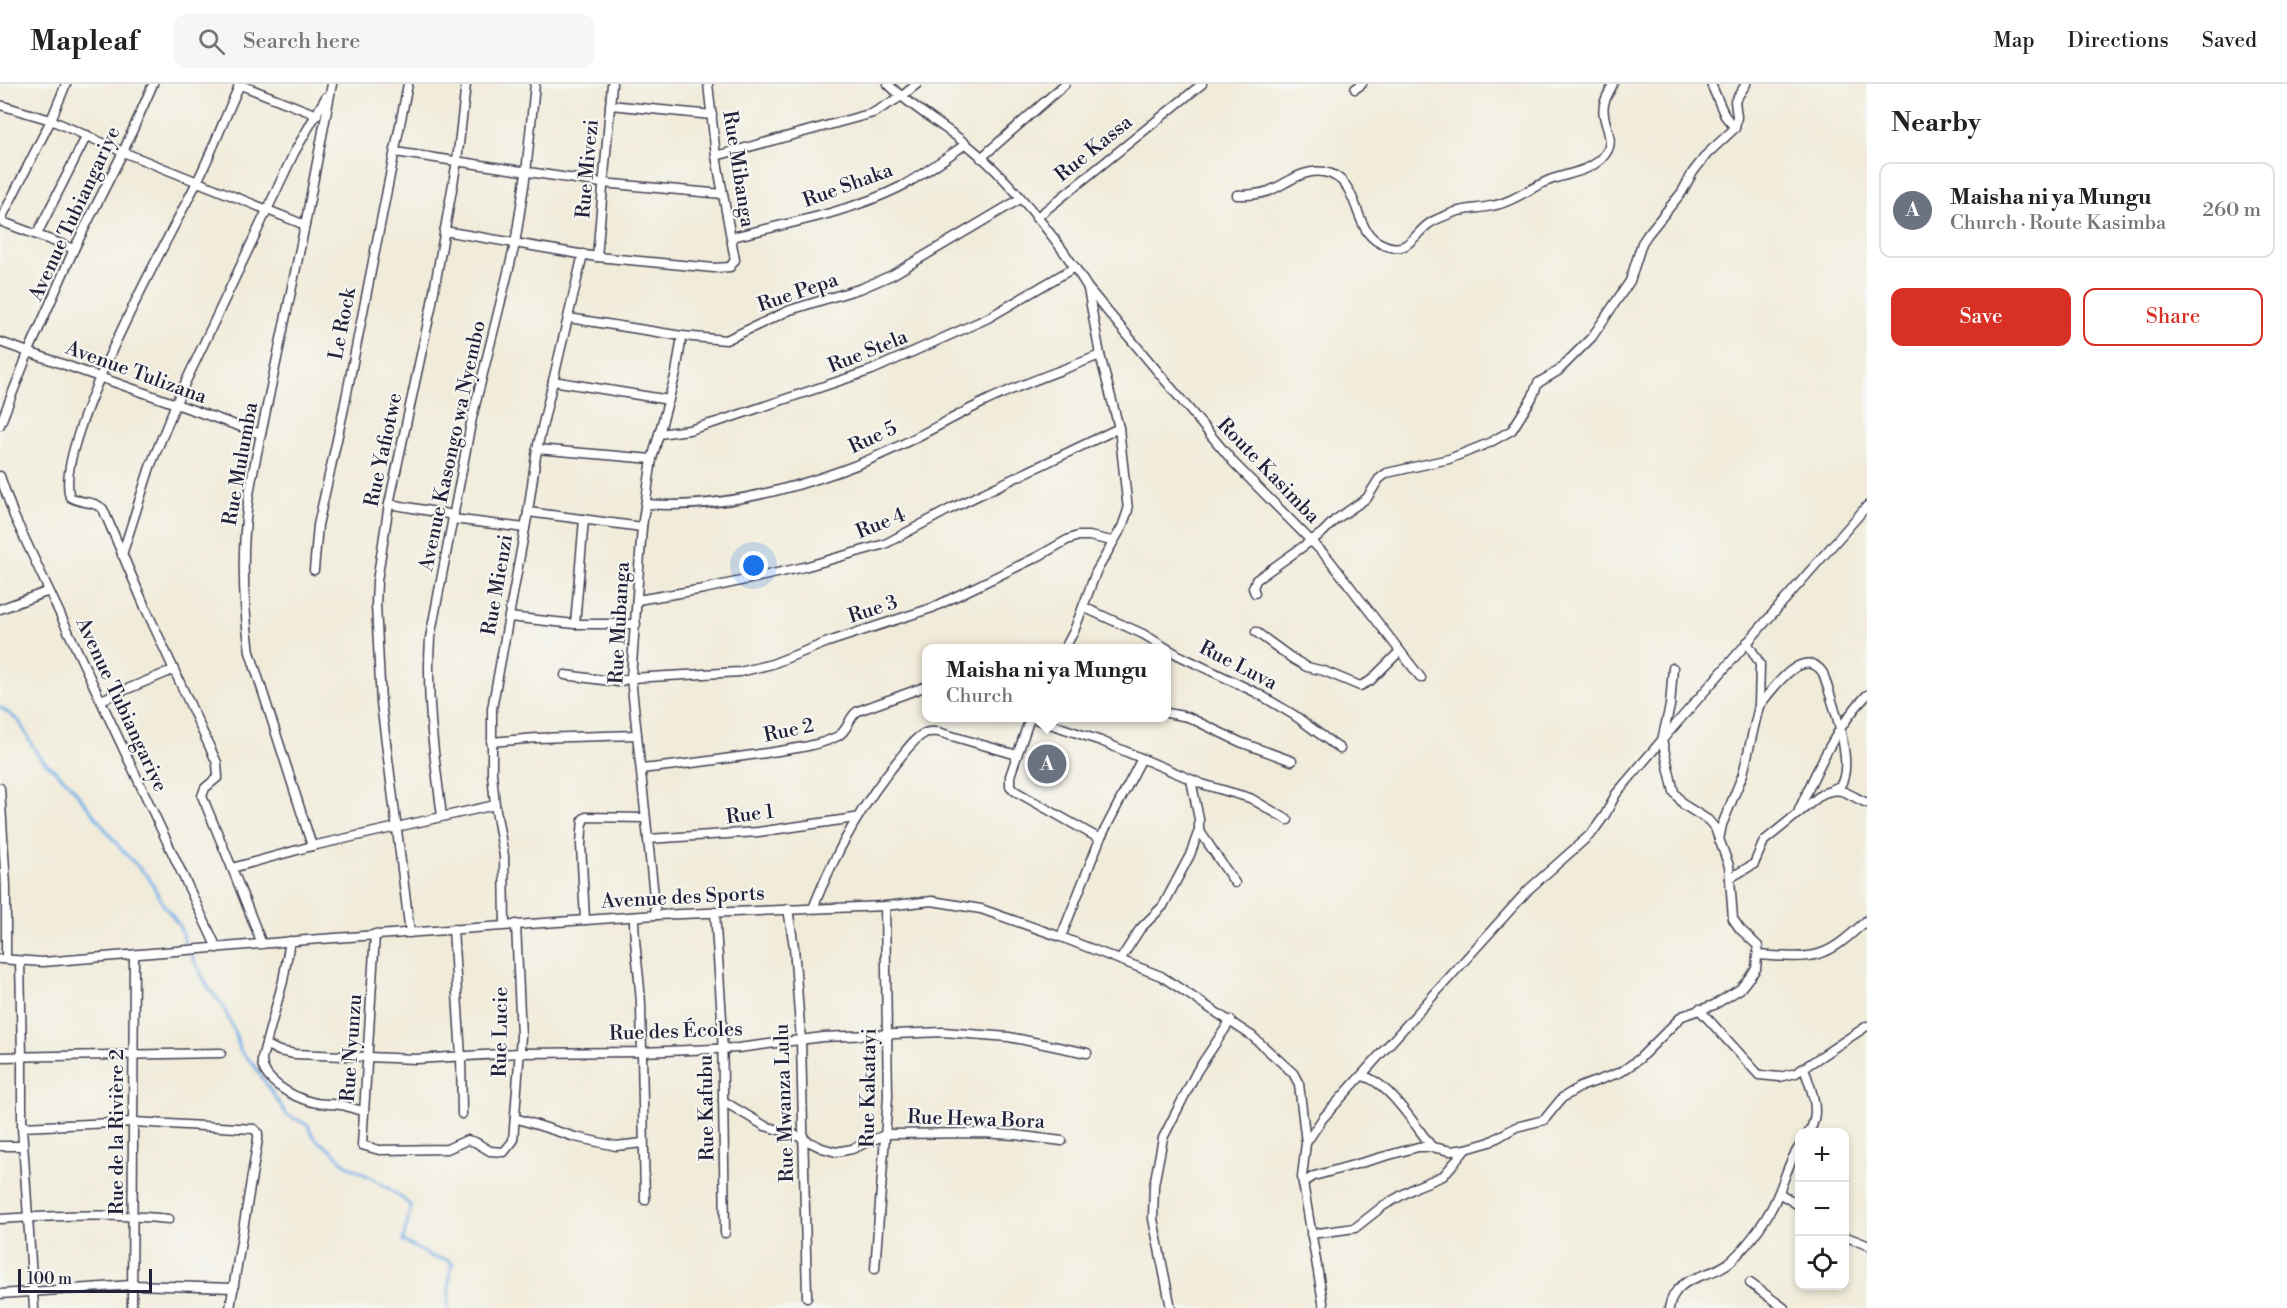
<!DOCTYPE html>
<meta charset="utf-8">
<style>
body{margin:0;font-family:"Libre Bodoni",serif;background:#f6f6f6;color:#202124}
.controls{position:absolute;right:18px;bottom:18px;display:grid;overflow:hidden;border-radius:12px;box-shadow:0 3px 9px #0003}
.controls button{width:54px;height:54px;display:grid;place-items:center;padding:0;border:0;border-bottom:2px solid #e0e0e0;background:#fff;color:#202124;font:30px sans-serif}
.scale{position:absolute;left:18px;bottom:15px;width:134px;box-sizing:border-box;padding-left:6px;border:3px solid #22223b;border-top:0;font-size:16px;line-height:21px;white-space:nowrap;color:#22223b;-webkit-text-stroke:4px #f6f6f2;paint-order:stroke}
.you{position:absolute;left:754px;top:482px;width:21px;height:21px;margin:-15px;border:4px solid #fff;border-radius:50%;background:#1a73e8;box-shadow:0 0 0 9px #1a73e833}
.badge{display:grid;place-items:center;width:39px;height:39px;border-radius:50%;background:#d93025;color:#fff;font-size:20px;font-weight:700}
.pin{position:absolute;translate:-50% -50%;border:3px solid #fff;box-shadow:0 2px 6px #0006}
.popup{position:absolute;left:922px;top:560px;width:249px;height:78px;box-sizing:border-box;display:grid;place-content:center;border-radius:12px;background:#fff;filter:drop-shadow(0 2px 4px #0005);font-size:20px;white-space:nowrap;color:#757577}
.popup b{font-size:22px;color:#202124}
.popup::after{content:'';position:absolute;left:50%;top:100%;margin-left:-12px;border:12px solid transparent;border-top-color:#fff}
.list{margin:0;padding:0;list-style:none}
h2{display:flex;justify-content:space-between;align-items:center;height:78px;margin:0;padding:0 24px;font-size:26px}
h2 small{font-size:20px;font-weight:400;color:#757577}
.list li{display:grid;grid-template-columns:39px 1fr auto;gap:18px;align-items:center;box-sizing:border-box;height:96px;margin:0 12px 12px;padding:0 12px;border:2px solid #e0e0e0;border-radius:12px}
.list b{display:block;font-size:22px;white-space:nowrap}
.list p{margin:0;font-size:20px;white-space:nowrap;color:#757577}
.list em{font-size:20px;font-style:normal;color:#757577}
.actions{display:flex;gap:12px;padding:18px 24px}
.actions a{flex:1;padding:14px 0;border:2px solid #d93025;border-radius:12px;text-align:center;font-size:21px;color:#d93025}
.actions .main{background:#d93025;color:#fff}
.icon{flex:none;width:33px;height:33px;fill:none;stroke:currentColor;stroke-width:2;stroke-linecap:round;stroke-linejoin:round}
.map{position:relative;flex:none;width:1867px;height:1224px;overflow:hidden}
header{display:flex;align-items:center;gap:36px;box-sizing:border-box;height:84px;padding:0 30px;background:#fff;border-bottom:2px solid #e0e0e0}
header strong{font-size:28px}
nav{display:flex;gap:33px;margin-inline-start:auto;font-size:21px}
.search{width:420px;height:54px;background:#f6f6f6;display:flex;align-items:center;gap:15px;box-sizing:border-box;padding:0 21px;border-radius:12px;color:#757577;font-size:22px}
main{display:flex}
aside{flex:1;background:#fff}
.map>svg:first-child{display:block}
</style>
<header>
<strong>Mapleaf</strong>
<div class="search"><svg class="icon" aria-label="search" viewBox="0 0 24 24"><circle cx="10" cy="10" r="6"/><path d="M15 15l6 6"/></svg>Search here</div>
<nav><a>Map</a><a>Directions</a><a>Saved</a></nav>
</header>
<main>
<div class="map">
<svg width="1867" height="1224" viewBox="0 0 1867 1224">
<rect width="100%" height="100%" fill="#f6f6f2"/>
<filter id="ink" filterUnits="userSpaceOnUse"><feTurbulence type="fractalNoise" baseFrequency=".0167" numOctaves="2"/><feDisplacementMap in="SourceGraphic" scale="12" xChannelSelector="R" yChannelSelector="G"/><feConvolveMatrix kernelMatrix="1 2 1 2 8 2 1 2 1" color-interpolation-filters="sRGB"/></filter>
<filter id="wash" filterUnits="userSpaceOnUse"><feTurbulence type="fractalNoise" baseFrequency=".008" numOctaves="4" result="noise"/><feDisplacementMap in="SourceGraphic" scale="24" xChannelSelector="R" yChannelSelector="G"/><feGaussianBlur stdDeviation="1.35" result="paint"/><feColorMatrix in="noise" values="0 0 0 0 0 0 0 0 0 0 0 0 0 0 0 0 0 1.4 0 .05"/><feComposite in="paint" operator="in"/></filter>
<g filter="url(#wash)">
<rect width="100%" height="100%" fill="#f1ebd9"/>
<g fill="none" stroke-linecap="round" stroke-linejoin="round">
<path stroke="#75afe5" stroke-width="3" d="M0 623 19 637 39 673 68 698 121 765 149 794 163 820 179 841 187 863 209 905 222 920 236 951 240 967 253 980 287 1031 308 1041C314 1056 317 1056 329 1065 336 1069 340 1077 347 1081 368 1092 393 1105 411 1122L403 1157 432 1173 448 1176 453 1181 450 1186 448 1224"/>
</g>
</g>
<g filter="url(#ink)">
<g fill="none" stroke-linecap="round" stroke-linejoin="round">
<defs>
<g id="minor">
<path d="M238 0 317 31"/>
<path d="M888 0C911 23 940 39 965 59 1007 92 1060 158 1088 204L1234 379 1328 474 1421 594"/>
<path d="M1711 0 1725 32 1735 44"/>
<path d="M1355 5 1362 0"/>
<path d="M0 21 51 36 123 68 305 141"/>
<path d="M610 21 712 31"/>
<path d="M395 68 602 99 723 110"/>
<path d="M716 72 873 29 902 12 917 0"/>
<path d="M981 74 1065 0"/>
<path d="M1237 111C1248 111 1258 111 1269 107 1286 100 1304 84 1324 88 1362 95 1351 145 1380 159 1406 172 1411 155 1426 142 1434 135 1445 132 1455 128 1467 124 1479 125 1491 122 1510 119 1528 106 1545 98 1564 89 1593 89 1606 69 1617 54 1600 37 1604 21 1605 14 1610 7 1613 0"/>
<path d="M1036 134 1202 0"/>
<path d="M0 137 51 36 66 0"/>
<path d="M0 137 74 165"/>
<path d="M444 147 597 173 714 184 730 183 735 176 716 72 708 0"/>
<path d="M37 150 87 51"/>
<path d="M732 153C788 139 848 129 900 103 923 91 945 74 966 60"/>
<path d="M597 173 612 0"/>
<path d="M569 234 682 252 726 256 790 226 862 204 892 191 1020 115"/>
<path d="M0 258 261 350"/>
<path d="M553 297 669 316"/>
<path d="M0 341 29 267 74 165 123 68 153 0"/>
<path d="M659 350 689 346 720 337 872 286 988 234 1075 183"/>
<path d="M537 365 652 375"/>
<path d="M0 392 14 432 217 864"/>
<path d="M389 420 454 431"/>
<path d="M647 420C713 425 780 409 843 386 891 369 936 342 982 319 1020 300 1061 287 1100 271"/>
<path d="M528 428 642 443"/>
<path d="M453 435 525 444"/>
<path d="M122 471 150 383 179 312 294 69 326 13"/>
<path d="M314 486 318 441 344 324 408 0"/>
<path d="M1255 509 1253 504 1256 496 1322 449 1335 436 1367 414 1379 395 1387 389 1449 375 1489 359 1512 346 1532 314 1538 299 1558 287 1592 253 1630 197 1642 159 1648 150 1682 108 1693 88 1707 70 1735 44 1737 33 1735 17 1746 0"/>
<path d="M637 516 704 505 804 483 885 460 950 425 1119 344"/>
<path d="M1083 523 1143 550 1178 571 1257 609 1294 631 1340 665"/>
<path d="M0 525 49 507"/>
<path d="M509 533 575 540H636"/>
<path d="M575 540 584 435"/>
<path d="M1256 548 1293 575 1307 583 1324 587 1360 602 1370 597 1400 567"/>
<path d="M1065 564 1074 547 1096 488 1122 443 1128 426 1119 344 1100 271 1088 205"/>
<path d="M565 591 618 598 631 594 740 588 772 580 828 558 932 524 1039 472 1067 456 1078 452H1089L1112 457"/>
<path d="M101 616 173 586"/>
<path d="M1759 622C1772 606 1803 560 1823 589 1831 615 1856 679 1840 702L1833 705"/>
<path d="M1167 629 1188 633 1240 658 1292 677"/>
<path d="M1030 634 1010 692V702L1015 707 1100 755"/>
<path d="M1032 634 1101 657 1202 700 1250 714 1288 736"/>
<path d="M491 658 537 654 637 651"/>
<path d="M641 685C683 681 724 675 766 669 789 665 817 663 838 652 849 646 848 633 858 627L927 602"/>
<path d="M0 704 6 802V875"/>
<path d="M1799 726C1817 686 1836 642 1867 611"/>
<path d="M442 732C434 671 426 615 430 554L472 334 515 160 526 89 535 0"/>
<path d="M1199 746 1235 799"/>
<path d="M648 755 758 748 855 734"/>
<path d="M1719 756 1722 741 1743 690 1759 622 1760 580 1747 558"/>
<path d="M312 762 250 568C242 511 241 450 252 393L305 141 332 0"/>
<path d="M232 784 202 712 205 704 218 693 217 679 145 523 103 425C93 416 81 420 70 413 52 362 168 155 196 100 212 68 225 33 240 0"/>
<path d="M1730 794 1754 780 1764 757 1822 710C1842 701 1848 711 1867 719"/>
<path d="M813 824C835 769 861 721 899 675 906 667 914 654 925 649 929 647 934 648 938 648L1017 671"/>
<path d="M788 825 794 863 801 956 807 1213"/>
<path d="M715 828 722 935 725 1149"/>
<path d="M656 831 631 594 642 443 652 375 676 289 682 252"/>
<path d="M634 834C634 863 640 892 641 922L645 1116"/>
<path d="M585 836 581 760 583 735 586 733 644 734"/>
<path d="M505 841 504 772 495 721 492 689V625L528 428 537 365 583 170"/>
<path d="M453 845 461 973 462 1030"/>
<path d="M410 849 381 619 376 521 377 497 389 420 431 224 457 77 466 0"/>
<path d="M375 850 362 1061 379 1066 447 1065 467 1056 475 1058 490 1067 504 1068 513 1057 521 952 516 840"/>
<path d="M1061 853 1100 755 1141 676"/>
<path d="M290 857 283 897 262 974C260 996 293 1013 312 1018 323 1021 335 1019 346 1022 352 1024 357 1026 364 1027"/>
<path d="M262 860 232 784 312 762 495 721"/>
<path d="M1759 871C1817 875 1824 876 1867 836"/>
<path d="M0 875 43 878 307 856 656 831 885 822 932 817 981 825 1061 853 1161 892 1252 952 1293 989 1299 1000 1306 1059 1302 1093 1324 1224"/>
<path d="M1120 876 1140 845 1163 822 1190 771 1199 746V735L1191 696"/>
<path d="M20 877 22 972V1043L34 1224"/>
<path d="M1699 925 1759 991 1780 993 1796 989 1867 942"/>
<path d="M267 961 279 967 295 970 416 975 519 969 642 968 738 964 823 953 943 948 1009 953 1087 969"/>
<path d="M0 973 221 969"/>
<path d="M1804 984C1811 1006 1822 1027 1809 1048"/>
<path d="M1362 992C1387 996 1416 1043 1432 1063"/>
<path d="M723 1017 765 1042 793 1050 822 1064 836 1068 852 1065 887 1050 981 1049 1015 1051 1062 1057"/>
<path d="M515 1034 575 1053 616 1062 643 1059"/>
<path d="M22 1043 134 1038 254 1045 258 1049V1055L230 1224"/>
<path d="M1306 1059 1323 1034 1529 805 1592 749 1605 731 1616 710 1662 656 1670 622 1673 584"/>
<path d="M0 1062H23"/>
<path d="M1303 1099 1314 1092 1418 1063H1432L1451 1067 1466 1065 1490 1058 1516 1043 1544 1036 1562 1014 1580 1003 1621 988 1639 975 1682 932 1714 921 1740 905 1756 885 1758 862 1740 845 1733 835 1729 782 1715 744 1708 736 1684 721 1674 708 1662 656 1867 422"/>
<path d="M1779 1109 1800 1122"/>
<path d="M0 1135C57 1131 113 1129 169 1135"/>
<path d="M1311 1150 1355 1144 1383 1122 1416 1103 1443 1092 1466 1065"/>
<path d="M1844 1152 1867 1161"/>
<path d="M875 1185 888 1013 885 822"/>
<path d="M1750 1199 1784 1224"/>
<path d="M0 1210 132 1201 234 1204"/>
<path d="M132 1224 134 872"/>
<path d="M1171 1224 1153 1135 1154 1101 1163 1054 1197 987 1231 936"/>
<path d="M1669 1224C1676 1188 1711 1196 1732 1176 1750 1159 1770 1132 1779 1108 1786 1092 1789 1076 1800 1062"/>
</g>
</defs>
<use href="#minor" stroke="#414053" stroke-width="11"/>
<use href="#minor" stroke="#fff" stroke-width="8"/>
</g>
</g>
<g text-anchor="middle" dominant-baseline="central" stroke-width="4.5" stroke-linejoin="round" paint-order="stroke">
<g font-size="20" fill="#22223b" stroke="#f6f6f2">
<text transform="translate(1094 65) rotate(-39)">Rue Kassa</text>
<text transform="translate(588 85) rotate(-85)">Rue Mivezi</text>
<text transform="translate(738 85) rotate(81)">Rue Mibanga</text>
<text transform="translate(848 102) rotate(-20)">Rue Shaka</text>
<text transform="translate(75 130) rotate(-65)">Avenue Tubiangariye</text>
<text transform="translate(798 209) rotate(-19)">Rue Pepa</text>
<text transform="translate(343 240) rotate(-79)">Le Rock</text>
<text transform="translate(868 268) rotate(-22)">Rue Stela</text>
<text transform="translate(136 289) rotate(20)">Avenue Tulizana</text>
<text transform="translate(873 354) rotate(-25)">Rue 5</text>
<text transform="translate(453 362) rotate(-78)">Avenue Kasongo wa Nyembo</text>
<text transform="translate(384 366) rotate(-78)">Rue Yafiotwe</text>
<text transform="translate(241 380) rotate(-80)">Rue Mulumba</text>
<text transform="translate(1268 387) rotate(46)">Route Kasimba</text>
<text transform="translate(881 440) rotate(-22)">Rue 4</text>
<text transform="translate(498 501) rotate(-80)">Rue Mienzi</text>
<text transform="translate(873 526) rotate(-18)">Rue 3</text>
<text transform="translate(620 539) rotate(-87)">Rue Mubanga</text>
<text transform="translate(1238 582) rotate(27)">Rue Luva</text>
<text transform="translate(121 621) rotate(65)">Avenue Tubiangariye</text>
<text transform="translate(789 647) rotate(-12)">Rue 2</text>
<text transform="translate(750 731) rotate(-7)">Rue 1</text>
<text transform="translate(683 814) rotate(-3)">Avenue des Sports</text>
<text transform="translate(501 948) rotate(-89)">Rue Lucie</text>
<text transform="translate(676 948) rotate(-2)">Rue des Écoles</text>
<text transform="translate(352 964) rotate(-86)">Rue Nyunzu</text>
<text transform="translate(869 1004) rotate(-89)">Rue Kakatayi</text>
<text transform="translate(785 1019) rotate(-92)">Rue Mwanza Lulu</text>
<text transform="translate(707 1024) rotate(-91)">Rue Kafubu</text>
<text transform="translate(976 1036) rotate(2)">Rue Hewa Bora</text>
<text transform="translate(117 1048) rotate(-90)">Rue de la Rivière 2</text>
</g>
</g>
</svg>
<div class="controls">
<button>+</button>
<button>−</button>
<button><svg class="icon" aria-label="locate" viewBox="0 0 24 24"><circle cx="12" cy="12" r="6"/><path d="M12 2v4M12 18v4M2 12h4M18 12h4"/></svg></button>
</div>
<div class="scale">100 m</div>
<div class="you"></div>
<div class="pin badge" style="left:1047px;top:680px;background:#6b7280">A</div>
<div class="popup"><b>Maisha ni ya Mungu</b>Church</div>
</div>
<aside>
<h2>Nearby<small></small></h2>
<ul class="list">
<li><span class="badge" style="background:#6b7280">A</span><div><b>Maisha ni ya Mungu</b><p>Church · Route Kasimba</p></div><em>260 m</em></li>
</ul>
<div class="actions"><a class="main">Save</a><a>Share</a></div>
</aside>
</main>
